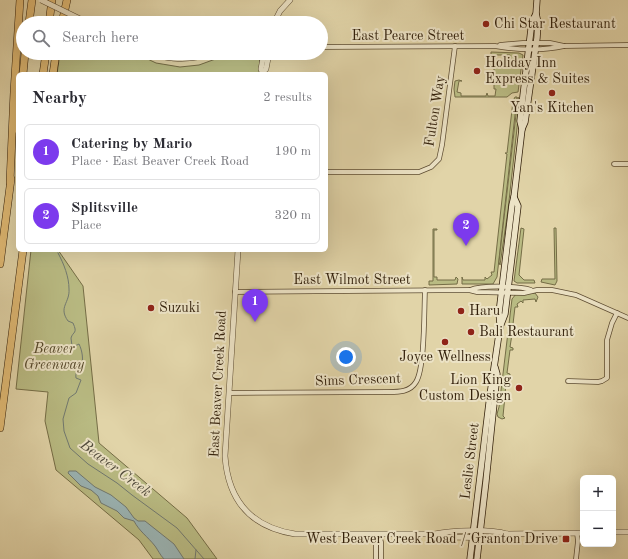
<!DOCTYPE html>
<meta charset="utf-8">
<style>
body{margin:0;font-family:"Old Standard TT",serif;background:#f7f7f7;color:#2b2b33}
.controls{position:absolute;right:12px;bottom:12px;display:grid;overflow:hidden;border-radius:6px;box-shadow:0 4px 16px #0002}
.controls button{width:36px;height:36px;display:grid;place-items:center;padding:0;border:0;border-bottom:1px solid #e1e1e2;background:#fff;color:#2b2b33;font:20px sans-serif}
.you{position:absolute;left:346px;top:357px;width:14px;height:14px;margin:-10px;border:3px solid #fff;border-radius:50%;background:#1a73e8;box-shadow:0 0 0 6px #1a73e833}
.badge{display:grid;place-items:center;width:26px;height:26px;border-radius:50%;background:#7c3aed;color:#fff;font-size:13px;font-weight:700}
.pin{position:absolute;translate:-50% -33px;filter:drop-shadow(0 1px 2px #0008)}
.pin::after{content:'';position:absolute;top:21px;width:14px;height:12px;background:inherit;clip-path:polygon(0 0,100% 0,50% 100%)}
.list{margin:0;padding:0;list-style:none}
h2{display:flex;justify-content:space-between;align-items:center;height:52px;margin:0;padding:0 16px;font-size:17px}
h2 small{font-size:13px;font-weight:400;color:#7c7c81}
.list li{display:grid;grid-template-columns:26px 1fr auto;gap:12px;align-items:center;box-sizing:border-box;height:56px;margin:0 8px 8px;padding:0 8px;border:1px solid #e1e1e2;border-radius:6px}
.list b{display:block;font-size:15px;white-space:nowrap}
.list p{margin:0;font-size:13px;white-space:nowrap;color:#7c7c81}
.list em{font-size:13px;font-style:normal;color:#7c7c81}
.icon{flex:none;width:22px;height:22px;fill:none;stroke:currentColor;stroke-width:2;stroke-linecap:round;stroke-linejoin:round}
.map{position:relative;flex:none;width:628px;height:559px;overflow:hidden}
.search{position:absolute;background:#fff;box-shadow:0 4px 16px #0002;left:16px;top:16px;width:312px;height:44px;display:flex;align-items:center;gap:10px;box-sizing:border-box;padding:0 14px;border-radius:22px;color:#7c7c81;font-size:15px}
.panel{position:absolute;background:#fff;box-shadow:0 4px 16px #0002;left:16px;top:72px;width:312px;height:180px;border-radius:6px}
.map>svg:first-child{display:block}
</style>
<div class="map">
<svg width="628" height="559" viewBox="0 0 628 559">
<rect width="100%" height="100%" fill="#e1d4a8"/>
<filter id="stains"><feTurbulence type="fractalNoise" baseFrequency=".005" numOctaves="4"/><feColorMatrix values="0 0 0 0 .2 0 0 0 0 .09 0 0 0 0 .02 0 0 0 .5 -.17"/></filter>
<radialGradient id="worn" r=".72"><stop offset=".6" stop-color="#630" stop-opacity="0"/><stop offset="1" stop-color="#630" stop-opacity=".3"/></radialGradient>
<g fill="#b9bb83" stroke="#756d46">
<path d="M491 52 519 53 523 55 518 92 512 93 507 97H455L454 89 455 81 459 80 462 81H459L457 92 461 93V96H486L487 93 488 96H495L496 89H494V65H491L490 62 491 64H510V55H495L494 58 491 56Z"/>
<path d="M60 53H135L156 63 180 67 199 65 221 57 232 56 254 55 259 57 260 62 259 74H57Z"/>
<path d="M515 97H517L497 277 493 284H462V277L463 280H485V277L487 279 492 275 491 272H494L507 154 505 153H507L513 101Z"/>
<path d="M518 97 520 101 508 210 500 265 499 262Z"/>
<path d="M521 228 524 229 519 275 524 280H534L535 283H517L514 281Z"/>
<path d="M554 228H556L557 281 555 285 541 282 542 279H555Z"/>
<path d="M433 229H437V230H434V277H437V280H455L456 277 458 279 457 284 429 285V281H433Z"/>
<path d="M31 250H58L83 286 99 443 187 518 217 559H153L139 540 56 470 45 421 48 392 16 389Z"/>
<path d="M535 293 538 297 536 302 535 299 523 300V303L521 301 517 304 518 307H515L513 324 516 325V328H513L510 347 513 348V350H510L507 373 510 374V377H507L505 393 508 394V396H505L503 416 505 418 502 419 498 417 497 414 499 407 512 299 516 294Z"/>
</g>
<path fill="#9bb5b5" stroke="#717971" d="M69 471H76L95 487 111 495 126 507 134 518 138 521H145L174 544 184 559H164C160 555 158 550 155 546 148 537 139 531 134 521L124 518 117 511 101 503 98 496 91 490 81 486 68 473Z"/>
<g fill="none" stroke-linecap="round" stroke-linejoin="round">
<g stroke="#717971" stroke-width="1">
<path d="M58 253C64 264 69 277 69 289 70 303 58 307 68 321L73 323C78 334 73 331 71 338L72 346 73 347 79 344C82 350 84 360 81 366 78 371 75 372 76 378L81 380 76 393 69 398 63 419 64 431 70 448 88 464 117 483 132 495 177 528 204 559"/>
<path d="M195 559 196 550"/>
</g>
<defs>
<g id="minor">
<path d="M500 45 523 43H550L564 46 628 45"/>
<path d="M321 47 495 46C518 50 542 51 564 46"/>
<path d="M614 164H628"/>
<path d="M326 172H419L431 167 439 159 442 145 455 46"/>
<path d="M470 290C482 285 519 286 531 290"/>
<path d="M235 292 469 290 477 292 524 293 537 290H552L576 295 628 318"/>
<path d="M568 381 598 382 602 381 607 378V340L612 323 617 313"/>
<path d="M229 393 389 392C399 392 410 392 416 382 425 368 424 310 425 290"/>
<path d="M379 535 381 542V559"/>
<path d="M376 559V543L379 534"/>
<path d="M576 559 578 541 577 533"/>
</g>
<g id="tertiary">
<path d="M78 18 89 23"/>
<path d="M274 23 280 11 290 0"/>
<path d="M153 53C171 61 193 60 212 53"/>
<path d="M263 72 266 69 269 53"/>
<path d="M263 74 261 69 264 53"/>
<path d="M238 250 225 456C228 500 250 527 295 534H435C452 530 491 529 507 534L583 533"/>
<path d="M613 532H628"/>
<path d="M436 534 446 537 502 538 507 534"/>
</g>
<g id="secondary">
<path d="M522 129 520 121 532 21 536 14"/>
<path d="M500 324 499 313 512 205 514 197 522 129 525 122 537 38 538 22 536 14 537 0"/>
<path d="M470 559 490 395 500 327 505 314 518 206 514 197"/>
<path d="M477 559 486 481 497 374 495 367"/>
</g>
<g id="motorway">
<path d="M29 23 32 0"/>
<path d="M49 23 52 0"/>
<path d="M62 23 67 0"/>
<path d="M23 74 25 53"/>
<path d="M43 74 46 53"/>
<path d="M53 74 56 53"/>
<path d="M16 129 18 116"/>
<path d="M10 182 14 92 20 0"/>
<path d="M0 264 11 179"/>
<path d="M0 428 23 250"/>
</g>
</defs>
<use href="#minor" stroke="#5d4c32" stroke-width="5.5"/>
<use href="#tertiary" stroke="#5d4c32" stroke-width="6"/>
<use href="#secondary" stroke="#311f0a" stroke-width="7"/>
<use href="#motorway" stroke="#311f0a" stroke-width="8"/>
<use href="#minor" stroke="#ece3c6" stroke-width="4"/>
<use href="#tertiary" stroke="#ece3c6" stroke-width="5"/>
<use href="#secondary" stroke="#ece3c6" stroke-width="5.5"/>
<use href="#motorway" stroke="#e0ba74" stroke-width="7"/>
<defs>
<path id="tertiary-bridge" d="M41 0 78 18"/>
</defs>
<use href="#tertiary-bridge" stroke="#5d4c32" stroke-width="6" stroke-linecap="butt"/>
<use href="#tertiary-bridge" stroke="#ece3c6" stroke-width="5"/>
</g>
<g fill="#8f2418" stroke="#ece3c6" stroke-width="1.5">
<circle cx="486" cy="24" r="4"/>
<circle cx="477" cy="71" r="4"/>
<circle cx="552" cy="93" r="4"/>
<circle cx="151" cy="308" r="4"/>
<circle cx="461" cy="311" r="4"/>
<circle cx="471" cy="332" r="4"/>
<circle cx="445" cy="342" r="4"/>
<circle cx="519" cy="388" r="4"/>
<rect x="562" y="535" width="8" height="8" rx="2"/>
</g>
<g text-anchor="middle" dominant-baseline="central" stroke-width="4" stroke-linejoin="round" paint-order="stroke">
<g font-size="14" fill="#311f0a" stroke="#ece3c6" text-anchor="start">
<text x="494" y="24">Chi Star Restaurant</text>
<text x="485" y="63">Holiday Inn<tspan x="485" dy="16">Express &amp; Suites</tspan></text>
<text x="552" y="108" text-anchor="middle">Yan's Kitchen</text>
<text x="159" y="308">Suzuki</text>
<text x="469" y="311">Haru</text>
<text x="479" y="332">Bali Restaurant</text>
<text x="445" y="357" text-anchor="middle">Joyce Wellness</text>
<text x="511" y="380" text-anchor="end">Lion King<tspan x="511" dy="16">Custom Design</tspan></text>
<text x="558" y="539" text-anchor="end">West Beaver Creek Road / Granton Drive</text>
</g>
<g font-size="14" fill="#311f0a" stroke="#ece3c6">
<text x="408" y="36">East Pearce Street</text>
<text transform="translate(435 111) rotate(-81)">Fulton Way</text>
<text x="352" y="280">East Wilmot Street</text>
<text transform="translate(358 380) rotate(-2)">Sims Crescent</text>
<text transform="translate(218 384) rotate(-87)">East Beaver Creek Road</text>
<text transform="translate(470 461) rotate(-83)">Leslie Street</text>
</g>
<g font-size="14" font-style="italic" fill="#534628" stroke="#ece3c6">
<text x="54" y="349">Beaver<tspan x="54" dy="16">Greenway</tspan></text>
</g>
<g font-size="15" font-style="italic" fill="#514c3d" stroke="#ece3c6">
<text transform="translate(115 469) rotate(37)">Beaver Creek</text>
</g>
</g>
<rect width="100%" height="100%" filter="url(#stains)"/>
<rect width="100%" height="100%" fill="url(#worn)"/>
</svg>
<div class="controls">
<button>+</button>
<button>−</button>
</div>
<div class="you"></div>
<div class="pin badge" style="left:255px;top:322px">1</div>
<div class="pin badge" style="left:466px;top:246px">2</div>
<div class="search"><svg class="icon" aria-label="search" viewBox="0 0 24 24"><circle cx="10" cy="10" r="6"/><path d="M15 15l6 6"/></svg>Search here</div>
<section class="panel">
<h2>Nearby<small>2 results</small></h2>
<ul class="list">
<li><span class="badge">1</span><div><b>Catering by Mario</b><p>Place · East Beaver Creek Road</p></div><em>190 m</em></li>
<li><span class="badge">2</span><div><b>Splitsville</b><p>Place</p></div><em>320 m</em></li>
</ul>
</section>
</div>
